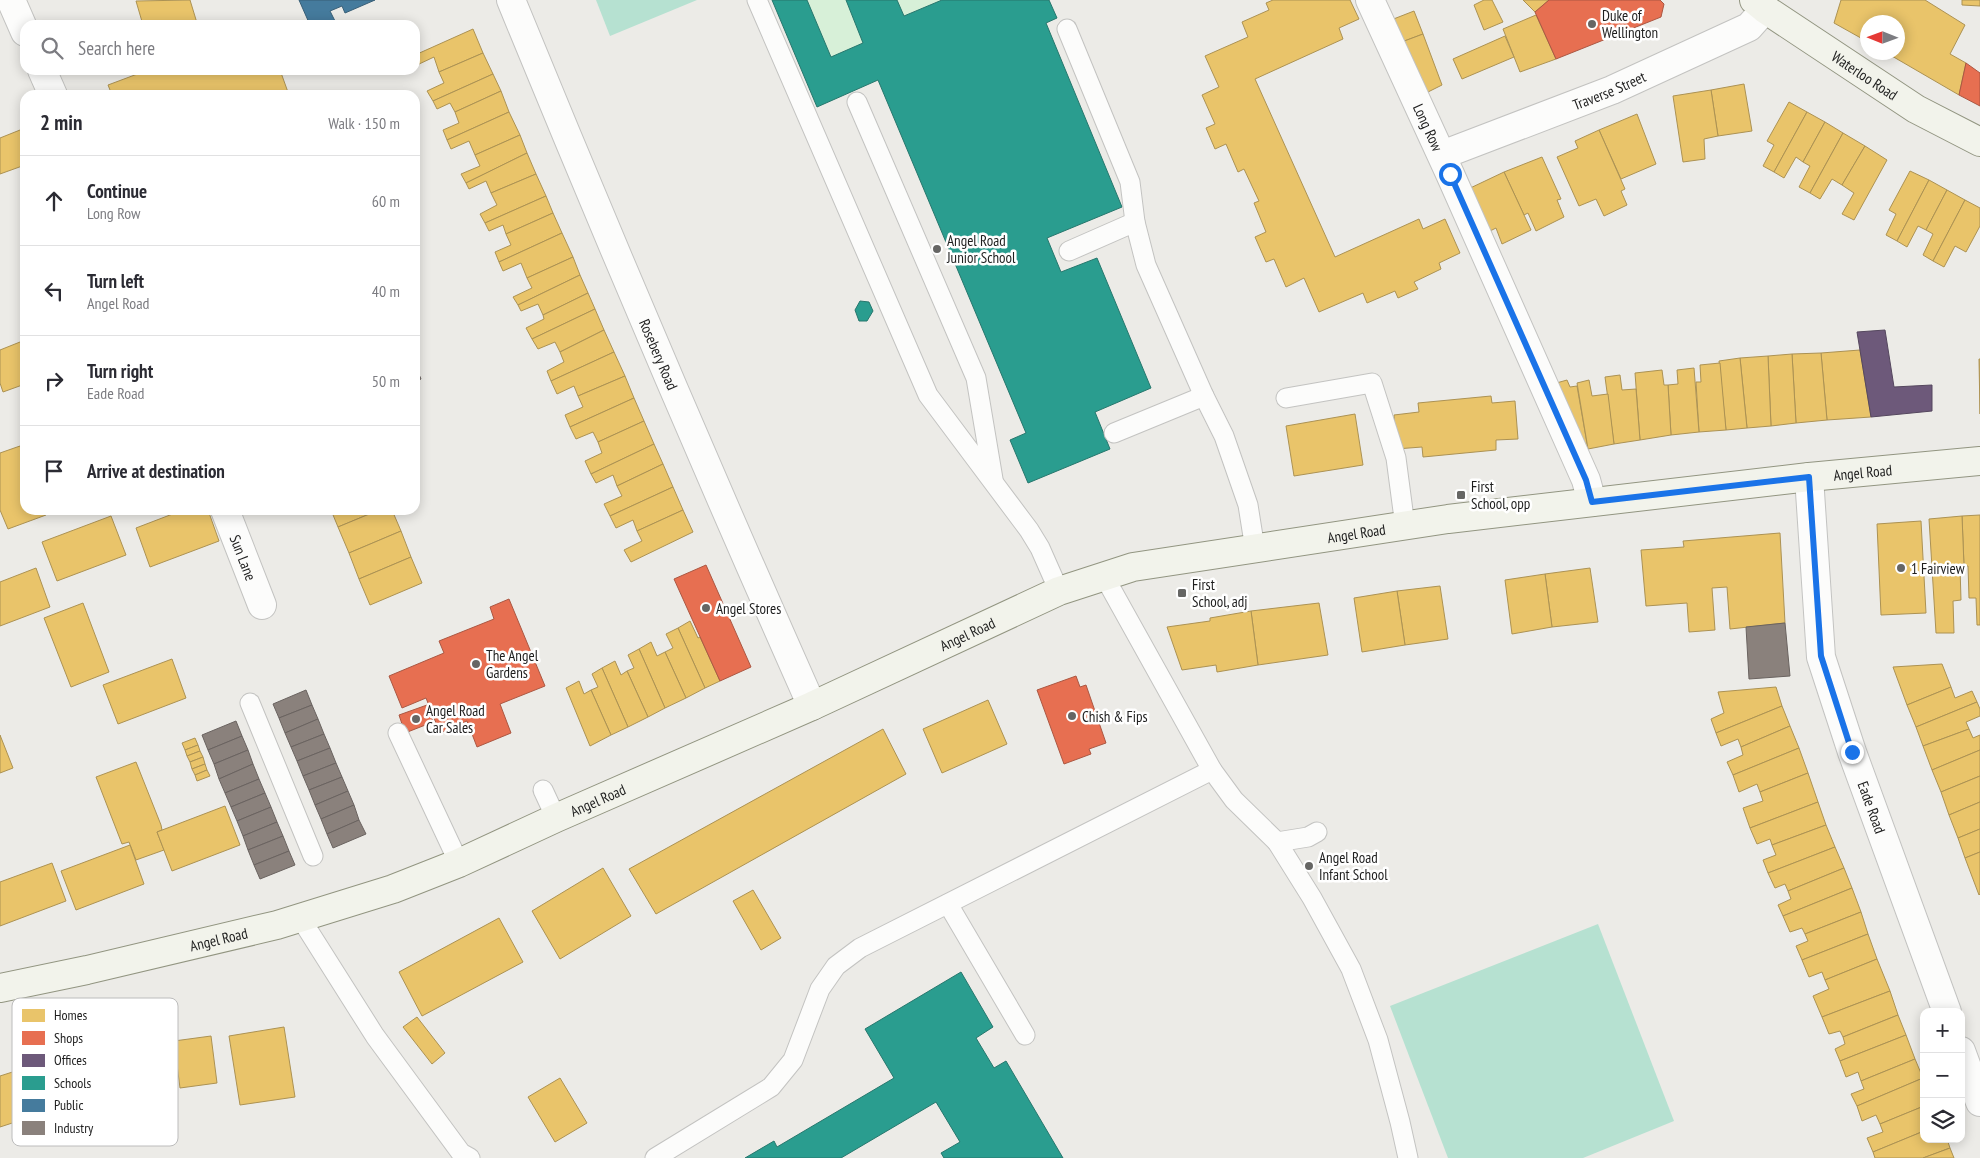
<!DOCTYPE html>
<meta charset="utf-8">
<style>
body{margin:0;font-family:"PT Sans Narrow",sans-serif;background:#f7f7f7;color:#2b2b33}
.controls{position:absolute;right:15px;bottom:15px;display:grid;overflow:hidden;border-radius:10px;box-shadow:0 2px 12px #0003}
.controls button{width:45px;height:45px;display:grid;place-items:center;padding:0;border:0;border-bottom:1px solid #e1e1e2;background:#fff;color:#2b2b33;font:25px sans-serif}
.compass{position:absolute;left:1860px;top:15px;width:45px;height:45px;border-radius:50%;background:#fff;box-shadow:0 2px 12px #0003;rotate:271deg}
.stop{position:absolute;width:15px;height:15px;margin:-11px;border:4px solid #1a73e8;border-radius:50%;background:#fff}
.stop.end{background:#1a73e8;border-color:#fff;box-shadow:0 1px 5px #0008}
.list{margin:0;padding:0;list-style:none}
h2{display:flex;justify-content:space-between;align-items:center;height:65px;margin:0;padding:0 20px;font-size:21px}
h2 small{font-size:16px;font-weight:400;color:#7c7c81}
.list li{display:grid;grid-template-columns:32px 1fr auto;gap:15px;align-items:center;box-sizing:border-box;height:90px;padding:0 20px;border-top:1px solid #e1e1e2}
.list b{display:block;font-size:19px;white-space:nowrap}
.list p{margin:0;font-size:16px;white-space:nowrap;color:#7c7c81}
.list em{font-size:16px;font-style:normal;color:#7c7c81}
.icon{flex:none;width:28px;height:28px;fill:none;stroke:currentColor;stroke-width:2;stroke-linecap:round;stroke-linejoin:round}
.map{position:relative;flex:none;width:1980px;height:1158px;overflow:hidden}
.search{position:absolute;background:#fff;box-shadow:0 2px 12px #0003;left:20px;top:20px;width:400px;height:55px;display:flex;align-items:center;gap:12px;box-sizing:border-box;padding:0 18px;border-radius:15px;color:#7c7c81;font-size:19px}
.panel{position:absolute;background:#fff;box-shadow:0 2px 12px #0003;left:20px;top:90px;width:400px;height:425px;border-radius:15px}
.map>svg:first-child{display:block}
</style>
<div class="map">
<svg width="1980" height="1158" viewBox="0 0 1980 1158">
<rect width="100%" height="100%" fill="#ecebe7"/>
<g fill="#d7f0d8">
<path d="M807 0H846L863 43 831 57Z"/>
<path d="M897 0H942L904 16Z"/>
</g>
<g fill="#b6e1d1">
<path d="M596 0H697L610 36Z"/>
<path d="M1598 924 1674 1121 1583 1158H1448L1390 1006Z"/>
</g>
<g fill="#e9c46a" stroke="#ac9253">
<path d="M190 0 197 23 192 25H143L136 1Z"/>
<path d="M1273 0H1350L1359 19 1339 28 1343 39 1255 79 1335 257 1419 219 1423 229 1445 219 1460 253 1439 263 1441 269 1414 282 1418 289 1398 298 1395 291 1367 303 1363 293 1319 312 1304 278 1286 287 1274 259 1266 262 1255 237 1266 232 1254 203 1259 201 1244 169 1238 172 1226 144 1215 149 1206 128 1215 124 1202 95 1219 87 1205 56 1248 37 1242 22 1269 10 1266 3Z"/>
<path d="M1484 0H1492L1503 22 1484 30 1474 5Z"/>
<path d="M1523 0H1549L1535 12Z"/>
<path d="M1841 0H1925L1965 25 1950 54 1966 63 1959 95 1885 52H1898V22H1868V42L1834 23Z"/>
<path d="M1962 0H1980V6L1962 5Z"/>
<path d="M1414 11 1423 34 1399 43 1391 20Z"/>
<path d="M1536 15 1556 59 1520 72 1503 29Z"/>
<path d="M473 29 483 53 439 72 434 57 417 65 415 55Z"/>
<path d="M1423 34 1442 85 1422 95 1399 43Z"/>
<path d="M1505 36 1514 57 1462 79 1453 59Z"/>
<path d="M483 53 493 74 433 101 427 91 444 83 439 72Z"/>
<path d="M148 70H280L289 95H112L108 85Z"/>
<path d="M493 74 501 91 455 112 450 103 437 109 433 101Z"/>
<path d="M1744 84 1752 131 1718 136 1711 90Z"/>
<path d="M1711 90 1718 136 1704 139 1705 159 1683 162 1673 96Z"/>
<path d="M501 91 509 112 447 140 443 130 459 123 455 112Z"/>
<path d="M1789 102 1807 112 1774 172 1763 166 1774 145 1767 141Z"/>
<path d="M509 112 520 135 475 155 469 141 451 149 447 140Z"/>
<path d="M1807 112 1825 122 1803 162 1796 157 1784 178 1774 172Z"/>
<path d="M1637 114 1656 164 1621 179 1599 130Z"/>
<path d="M1825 122 1843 133 1810 193 1799 187 1810 166 1803 162Z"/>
<path d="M25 128V165L0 174V138Z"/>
<path d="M1599 130 1625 189 1621 191 1627 205 1604 216 1596 199 1579 206 1557 157 1578 148 1575 141Z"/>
<path d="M1843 133 1865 146 1842 185 1832 179 1820 199 1810 193Z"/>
<path d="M520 135 527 153 466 183 461 174 480 166 475 155Z"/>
<path d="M1865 146 1887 160 1854 220 1842 214 1854 193 1842 185Z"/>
<path d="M527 153 536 174 491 193 486 181 469 189 466 183Z"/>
<path d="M1542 157 1561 199 1557 200 1564 217 1536 231 1528 213 1524 215 1504 172Z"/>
<path d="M1910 171 1929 180 1897 241 1886 235 1896 214 1889 210Z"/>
<path d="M1504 172 1531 230 1502 244 1496 228 1484 234 1464 191Z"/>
<path d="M536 174 546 196 485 223 480 214 497 205 491 193Z"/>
<path d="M1929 180 1947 190 1926 230 1918 226 1907 247 1897 241Z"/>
<path d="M1947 190 1965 200 1933 261 1923 255 1933 234 1926 230Z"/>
<path d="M546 196 553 213 506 234 503 225 489 231 485 223Z"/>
<path d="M1965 200 1980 208V226L1966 252 1955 246 1944 267 1933 261Z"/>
<path d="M553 213 562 233 499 262 495 252 511 245 506 234Z"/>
<path d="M562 233 573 257 527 278 521 263 503 271 499 262Z"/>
<path d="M573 257 580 275 518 305 513 297 532 288 527 278Z"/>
<path d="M580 275 588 293 543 315 538 304 521 311 518 305Z"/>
<path d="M588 293 595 309 532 339 526 328 544 319 543 315Z"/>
<path d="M595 309 604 330 560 352 555 342 538 349 532 339Z"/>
<path d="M604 330 614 352 551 381 547 371 564 362 560 352Z"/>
<path d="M25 340V384L3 392 0 383V350Z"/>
<path d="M1860 350 1871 417 1827 420 1821 353Z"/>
<path d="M614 352 625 376 578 396 574 386 557 394 551 381Z"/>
<path d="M1821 353 1827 420 1796 423 1792 354Z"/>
<path d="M1792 354 1796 423 1771 426 1768 356Z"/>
<path d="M1768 356 1771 426 1747 428 1740 358Z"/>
<path d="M1740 358 1747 428 1726 430 1719 361Z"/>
<path d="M1979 359H1980V414Z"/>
<path d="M1720 363 1726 430 1699 432 1696 382H1701L1700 365Z"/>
<path d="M1694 368 1699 432 1671 435 1668 385 1678 384 1677 370Z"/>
<path d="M1662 370 1664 385H1668L1671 435 1640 440 1635 373Z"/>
<path d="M1620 375 1622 390 1636 389 1640 440 1614 444 1605 377Z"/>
<path d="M625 376 634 398 570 427 565 415 583 407 578 396Z"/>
<path d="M1567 380 1570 387 1577 386 1588 449 1579 450 1553 384Z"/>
<path d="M1589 380 1592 396 1608 394 1614 444 1588 449 1577 383Z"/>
<path d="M1491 396 1492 403 1515 401 1518 439 1496 440V450L1423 457 1422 447 1396 449 1394 415 1419 412 1418 403Z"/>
<path d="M634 398 644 421 598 442 593 432 576 439 570 427Z"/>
<path d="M1355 414 1363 465 1294 476 1286 426Z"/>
<path d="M644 421 654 444 591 474 585 461 602 453 598 442Z"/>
<path d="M654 444 663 464 617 486 613 475 596 483 591 474Z"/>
<path d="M20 446 25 460V510H44L46 515 8 529 0 510V453Z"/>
<path d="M663 464 673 487 610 516 604 504 622 496 617 486Z"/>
<path d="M673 487 683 510 637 531 633 520 616 528 610 516Z"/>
<path d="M183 510H208L219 541 150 567 136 528Z"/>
<path d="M331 510H379L338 527Z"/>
<path d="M379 510H392L401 531 349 553 338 527Z"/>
<path d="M683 510 693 532 631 562 624 550 642 541 637 531Z"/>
<path d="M1980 515V625H1977L1976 598H1969L1968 566H1964L1962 516Z"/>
<path d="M111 516 126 555 57 581 42 542Z"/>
<path d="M1962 516 1964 566 1960 567 1961 600 1953 601 1954 633H1936L1929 519Z"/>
<path d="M1921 521 1926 613 1881 615 1877 524Z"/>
<path d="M401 531 411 557 359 579 349 553Z"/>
<path d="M1780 533 1785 623 1730 629 1727 587 1712 588 1715 630 1689 632 1687 603 1646 606 1641 550 1684 547 1683 541Z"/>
<path d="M411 557 422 583 370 605 359 579Z"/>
<path d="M36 568 50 607 0 626V582Z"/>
<path d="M1590 568 1598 622 1552 627 1545 574Z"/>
<path d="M1545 574 1552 627 1512 634 1505 580Z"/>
<path d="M1440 586 1448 639 1405 645 1397 591Z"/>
<path d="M1397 591 1405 645 1362 652 1354 598Z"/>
<path d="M83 603 109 672 71 687 44 618Z"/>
<path d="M1319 603 1328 655 1258 665 1251 611Z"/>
<path d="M1251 611 1258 665 1217 672 1216 665 1182 670 1167 627 1210 621V618Z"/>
<path d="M690 621 698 638 700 637 720 681 705 688 678 628Z"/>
<path d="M678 628 705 688 686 698 665 652 673 648 666 634Z"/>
<path d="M651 642 657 656 665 652 686 698 665 708 639 649Z"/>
<path d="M639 649 665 708 648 717 627 671 634 668 628 655Z"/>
<path d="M172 659 186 698 118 724 103 685Z"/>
<path d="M615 661 621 675 627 671 648 717 628 727 602 668Z"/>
<path d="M1942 664 1951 687 1907 705 1893 667Z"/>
<path d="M602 668 628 727 611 735 591 690 598 687 592 674Z"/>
<path d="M579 681 584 694 591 690 611 735 590 746 566 688Z"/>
<path d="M1776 687 1782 706 1716 733 1711 719 1724 713 1718 692Z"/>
<path d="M1951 687 1955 698 1972 691 1977 702 1916 727 1907 705Z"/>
<path d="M988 700 1007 744 942 773 923 729Z"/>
<path d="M1977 702 1980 709V716L1966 722 1969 729 1923 746 1916 727Z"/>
<path d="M1782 706 1790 726 1741 747 1738 739 1721 746 1716 733Z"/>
<path d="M1790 726 1799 748 1733 775 1727 762 1743 755 1741 747Z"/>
<path d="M883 729 906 774 656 914 629 869Z"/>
<path d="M1969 729 1973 738 1980 735V750L1932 770 1923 746Z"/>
<path d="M0 735 13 768 0 773Z"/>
<path d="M195 738 198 745 185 750 182 743Z"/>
<path d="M198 745 200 751 187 756 185 750Z"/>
<path d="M1799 748 1808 773 1760 792 1757 784 1739 792 1733 775Z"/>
<path d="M1980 750V776L1941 792 1932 770Z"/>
<path d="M200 751 203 757 190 762 187 756Z"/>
<path d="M203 757 205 764 192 769 190 762Z"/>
<path d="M136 762 161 825 162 830 157 832 164 850 136 860 129 842 122 844 96 777Z"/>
<path d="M205 764 207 770 195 775 192 769Z"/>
<path d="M207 770 210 776 197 781 195 775Z"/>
<path d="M1808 773 1818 802 1750 828 1743 808 1763 801 1760 792Z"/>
<path d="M1980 776V802L1949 815 1941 792Z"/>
<path d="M1818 802 1826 825 1772 845 1770 839 1757 844 1750 828Z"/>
<path d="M1980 802V829L1958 838 1949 815Z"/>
<path d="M225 806 240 845 172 871 157 832Z"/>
<path d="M1826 825 1835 847 1768 873 1763 860 1776 855 1772 845Z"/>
<path d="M1980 829V852L1965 858 1958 838Z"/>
<path d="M130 845 144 884 76 910 61 871Z"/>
<path d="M1835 847 1844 868 1788 891 1785 884 1775 888 1768 873Z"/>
<path d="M1980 852V894L1979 895 1965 858Z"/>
<path d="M52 863 66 901 0 926V882Z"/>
<path d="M603 868 631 916 560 959 532 911Z"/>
<path d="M1844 868 1852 888 1783 916 1778 905 1791 899 1788 891Z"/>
<path d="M1852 888 1861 912 1805 934 1802 928 1790 932 1783 916Z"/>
<path d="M753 890 781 938 761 950 733 901Z"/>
<path d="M1861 912 1868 934 1802 960 1796 946 1808 941 1805 934Z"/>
<path d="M499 918 523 962 422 1016 399 972Z"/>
<path d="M1868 934 1877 959 1825 980 1822 972 1809 977 1802 960Z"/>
<path d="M1877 959 1890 991 1822 1017 1813 996 1829 989 1825 980Z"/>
<path d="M1890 991 1898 1015 1843 1037 1840 1031 1829 1034 1822 1017Z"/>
<path d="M1898 1015 1906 1035 1840 1061 1835 1049 1845 1044 1843 1037Z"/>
<path d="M417 1017 445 1053 432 1064 403 1027Z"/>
<path d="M284 1027 295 1097 240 1105 229 1036Z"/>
<path d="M1906 1035 1915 1059 1861 1081 1858 1072 1846 1077 1840 1061Z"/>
<path d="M211 1036 217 1083 180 1088 174 1041Z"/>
<path d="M1915 1059 1923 1078 1857 1106 1851 1094 1864 1089 1861 1081Z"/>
<path d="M25 1068 40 1114 0 1127V1076Z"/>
<path d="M560 1078 587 1123 555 1142 528 1097Z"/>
<path d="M1923 1078 1924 1106 1880 1124 1876 1115 1862 1121 1857 1106Z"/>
<path d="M1924 1106V1131L1873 1152 1867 1138 1883 1132 1880 1124Z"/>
<path d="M1924 1131V1139H1947L1950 1148 1923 1158H1875L1873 1152Z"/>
<path d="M1950 1148 1954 1158H1923Z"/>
</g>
<g fill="#e76f51" stroke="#ab5742">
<path d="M1549 0H1660L1664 4 1661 17 1556 59 1535 12Z"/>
<path d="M1966 63 1980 73V106L1959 95Z"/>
<path d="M706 565 751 667 720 681 674 579Z"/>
<path d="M509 599 545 686 500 704 511 733 477 747 467 721 440 733 426 698 402 708 389 676 444 653 439 641 494 619 490 607Z"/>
<path d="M1076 676 1080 687 1086 685 1106 743 1089 749 1091 754 1064 764 1037 690Z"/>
<path d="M427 705 433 722 405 733 399 715Z"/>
</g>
<path fill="#6d597a" stroke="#55475e" d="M1885 330 1894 387 1932 385V411L1871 417 1857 332Z"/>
<g fill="#2a9d8f" stroke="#26776d">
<path d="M772 0H807L831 57 863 43 846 0H897L904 16 942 0H1049L1057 18 1046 23 1122 207 1047 238 1061 272 1097 258 1151 388 1095 412 1110 449 1028 483 1010 440 1026 433 878 80 817 107Z"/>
<path d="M860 301 869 302 873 311 867 321H859L855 310Z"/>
<path d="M961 972 993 1027 976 1038 994 1068 1006 1061 1063 1158H944L941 1153 960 1142 936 1102 841 1158H745L774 1141 777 1147 894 1078 865 1029Z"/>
</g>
<path fill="#457b9d" stroke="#395f77" d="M299 0H375L345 13 342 6 330 11 337 25H310Z"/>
<g fill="#8a817c" stroke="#6a6360">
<path d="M415 365 421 379 415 382Z"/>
<path d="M1785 623 1790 676 1749 679 1746 627Z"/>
<path d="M306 690 312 705 279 718 273 704Z"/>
<path d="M312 705 318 719 285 733 279 718Z"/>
<path d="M318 719 324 734 291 747 285 733Z"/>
<path d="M236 721 242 736 208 750 202 735Z"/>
<path d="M324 734 330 748 297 761 291 747Z"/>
<path d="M242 736 248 750 214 764 208 750Z"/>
<path d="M330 748 336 763 303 776 297 761Z"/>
<path d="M248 750 253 764 219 779 214 764Z"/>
<path d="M336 763 342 777 309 790 303 776Z"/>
<path d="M253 764 259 779 225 793 219 779Z"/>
<path d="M342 777 348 791 315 805 309 790Z"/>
<path d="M259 779 265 793 231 807 225 793Z"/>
<path d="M348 791 354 805 321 819 315 805Z"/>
<path d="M265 793 271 807 237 821 231 807Z"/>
<path d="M354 805 359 820 327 834 321 819Z"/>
<path d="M271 807 277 822 243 836 237 821Z"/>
<path d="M359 820 366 834 333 848 327 834Z"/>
<path d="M277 822 283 836 248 850 243 836Z"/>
<path d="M283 836 289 851 254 865 248 850Z"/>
<path d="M289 851 295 865 260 879 254 865Z"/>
</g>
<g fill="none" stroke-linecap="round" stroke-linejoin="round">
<defs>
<g id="lane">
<path d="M757 0 928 395 1029 530 1040 548 1059 591"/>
<path d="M1067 29 1130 182 1135 222 1146 265 1204 396 1224 436 1248 505 1255 549"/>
<path d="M857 102 976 378 993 479"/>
<path d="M1069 251 1135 222"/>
<path d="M1286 398 1372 383 1396 458 1405 526"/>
<path d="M1114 433 1204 396"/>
<path d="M1104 576 1212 770 1234 800 1277 842 1312 898 1351 969 1378 1040 1400 1122 1408 1158"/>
<path d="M250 703 313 856"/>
<path d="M398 733 459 863"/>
<path d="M543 790 556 818"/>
<path d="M1277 842 1308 837 1317 832"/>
<path d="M948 904 1025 1035"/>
<path d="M301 919 375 1036 461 1153 470 1158"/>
<path d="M655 1158 771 1087 793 1060 820 989 836 966 860 948 1212 770"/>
</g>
<g id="street">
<path d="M11 0 25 32"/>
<path id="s1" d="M511 0C608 237 708 472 812 706"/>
<path id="s2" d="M1370 0 1450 174 1586 480 1592 502"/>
<path d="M42 70 53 95"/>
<path id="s3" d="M1442 155 1612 90 1749 27 1765 9"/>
<path id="s4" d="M1809 477 1821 657 1852 752 1947 1012"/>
<path id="s5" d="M225 510 262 605"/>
<path d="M1961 1051 1980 1102"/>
</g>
<g id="secondary">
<path id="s6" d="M1754 0 1765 9 1916 109 1980 142"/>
<path id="s7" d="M0 988 87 970 277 925 393 889 459 863 556 818 812 706 1059 591 1133 567 1448 519 1809 477 1980 461"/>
</g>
</defs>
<use href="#lane" stroke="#c3c3c1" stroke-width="21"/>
<use href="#street" stroke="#c3c3c1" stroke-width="30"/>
<use href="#secondary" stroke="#929581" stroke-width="30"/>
<use href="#lane" stroke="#fcfcfb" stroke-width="19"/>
<use href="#street" stroke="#fcfcfb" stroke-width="28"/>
<use href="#secondary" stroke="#f2f3eb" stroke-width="28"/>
</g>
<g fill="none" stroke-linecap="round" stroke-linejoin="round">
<path stroke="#1a73e8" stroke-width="6" d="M1450 174 1586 480 1592 502 1809 477 1821 656 1852 752"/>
</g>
<g fill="#666664" stroke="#fff" stroke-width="2">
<circle cx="1592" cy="24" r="5"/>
<circle cx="937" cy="249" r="5"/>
<rect x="1456" y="490" width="10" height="10" rx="2.5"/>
<circle cx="1901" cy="568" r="5"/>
<rect x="1177" y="588" width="10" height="10" rx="2.5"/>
<circle cx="706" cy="608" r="5"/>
<circle cx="476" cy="664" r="5"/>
<circle cx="1072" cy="716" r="5"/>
<circle cx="416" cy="719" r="5"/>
<circle cx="1309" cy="866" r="5"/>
</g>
<g text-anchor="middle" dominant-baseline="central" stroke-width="5" stroke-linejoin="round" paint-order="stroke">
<g font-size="15" fill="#1e1e1e" stroke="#fff" text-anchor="start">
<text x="1602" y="15">Duke of<tspan x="1602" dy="17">Wellington</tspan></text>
<text x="947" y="240">Angel Road<tspan x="947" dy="17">Junior School</tspan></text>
<text x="1471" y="486">First<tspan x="1471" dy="17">School, opp</tspan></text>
<text x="1911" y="568">1 Fairview</text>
<text x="1192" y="584">First<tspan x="1192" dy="17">School, adj</tspan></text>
<text x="716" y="608">Angel Stores</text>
<text x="486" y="655">The Angel<tspan x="486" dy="17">Gardens</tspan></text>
<text x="426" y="710">Angel Road<tspan x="426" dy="17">Car Sales</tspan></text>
<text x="1082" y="716">Chish &amp; Fips</text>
<text x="1319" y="857">Angel Road<tspan x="1319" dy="17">Infant School</tspan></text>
</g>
<g font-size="15" fill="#1e1e1e" stroke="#fff">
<text stroke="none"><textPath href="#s6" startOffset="134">Waterloo Road</textPath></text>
<text stroke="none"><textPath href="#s3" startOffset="179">Traverse Street</textPath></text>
<text stroke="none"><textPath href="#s2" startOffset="140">Long Row</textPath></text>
<text stroke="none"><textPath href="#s1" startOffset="384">Rosebery Road</textPath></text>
<text stroke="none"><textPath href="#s7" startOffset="1949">Angel Road</textPath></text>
<text stroke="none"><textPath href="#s7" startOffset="1439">Angel Road</textPath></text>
<text stroke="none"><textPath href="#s5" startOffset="51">Sun Lane</textPath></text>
<text stroke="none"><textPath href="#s7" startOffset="1034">Angel Road</textPath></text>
<text stroke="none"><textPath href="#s7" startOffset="629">Angel Road</textPath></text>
<text stroke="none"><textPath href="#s4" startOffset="339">Eade Road</textPath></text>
<text stroke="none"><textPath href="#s7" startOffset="224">Angel Road</textPath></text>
</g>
</g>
<rect x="12" y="998" width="166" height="148" rx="8" fill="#fff" stroke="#bcbcbc" stroke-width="1"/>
<rect x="22" y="1009" width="23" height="13" fill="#e9c46a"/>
<rect x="22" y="1031" width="23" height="14" fill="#e76f51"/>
<rect x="22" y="1054" width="23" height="13" fill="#6d597a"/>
<rect x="22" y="1076" width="23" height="14" fill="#2a9d8f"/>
<rect x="22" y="1099" width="23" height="13" fill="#457b9d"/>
<rect x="22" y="1121" width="23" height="14" fill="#8a817c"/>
<g font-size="14" fill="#1e1e1e">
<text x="54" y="1020">Homes</text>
<text x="54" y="1043">Shops</text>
<text x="54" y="1065">Offices</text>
<text x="54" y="1088">Schools</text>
<text x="54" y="1110">Public</text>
<text x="54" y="1133">Industry</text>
</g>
</svg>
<div class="controls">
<button>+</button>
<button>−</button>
<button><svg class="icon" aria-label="layers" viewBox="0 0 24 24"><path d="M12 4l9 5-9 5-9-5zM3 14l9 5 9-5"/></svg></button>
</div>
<svg class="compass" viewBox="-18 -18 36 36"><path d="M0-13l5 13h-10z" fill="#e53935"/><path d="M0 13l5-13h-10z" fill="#7c7c81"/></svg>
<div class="stop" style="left:1450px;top:174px"></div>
<div class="stop end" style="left:1852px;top:752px"></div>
<div class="search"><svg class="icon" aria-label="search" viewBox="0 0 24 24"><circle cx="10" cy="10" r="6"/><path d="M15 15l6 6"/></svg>Search here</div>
<section class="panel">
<h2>2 min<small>Walk · 150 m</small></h2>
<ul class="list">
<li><svg class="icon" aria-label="ahead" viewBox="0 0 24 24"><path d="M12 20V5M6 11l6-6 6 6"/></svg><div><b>Continue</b><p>Long Row</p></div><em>60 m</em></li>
<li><svg class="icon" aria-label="left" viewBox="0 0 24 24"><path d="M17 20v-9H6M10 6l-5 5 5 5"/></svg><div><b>Turn left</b><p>Angel Road</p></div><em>40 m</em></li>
<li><svg class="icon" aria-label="right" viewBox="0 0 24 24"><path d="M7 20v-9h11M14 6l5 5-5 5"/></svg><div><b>Turn right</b><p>Eade Road</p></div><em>50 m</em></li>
<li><svg class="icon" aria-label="arrive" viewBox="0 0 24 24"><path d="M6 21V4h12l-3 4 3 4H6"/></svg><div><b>Arrive at destination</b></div></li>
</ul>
</section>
</div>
